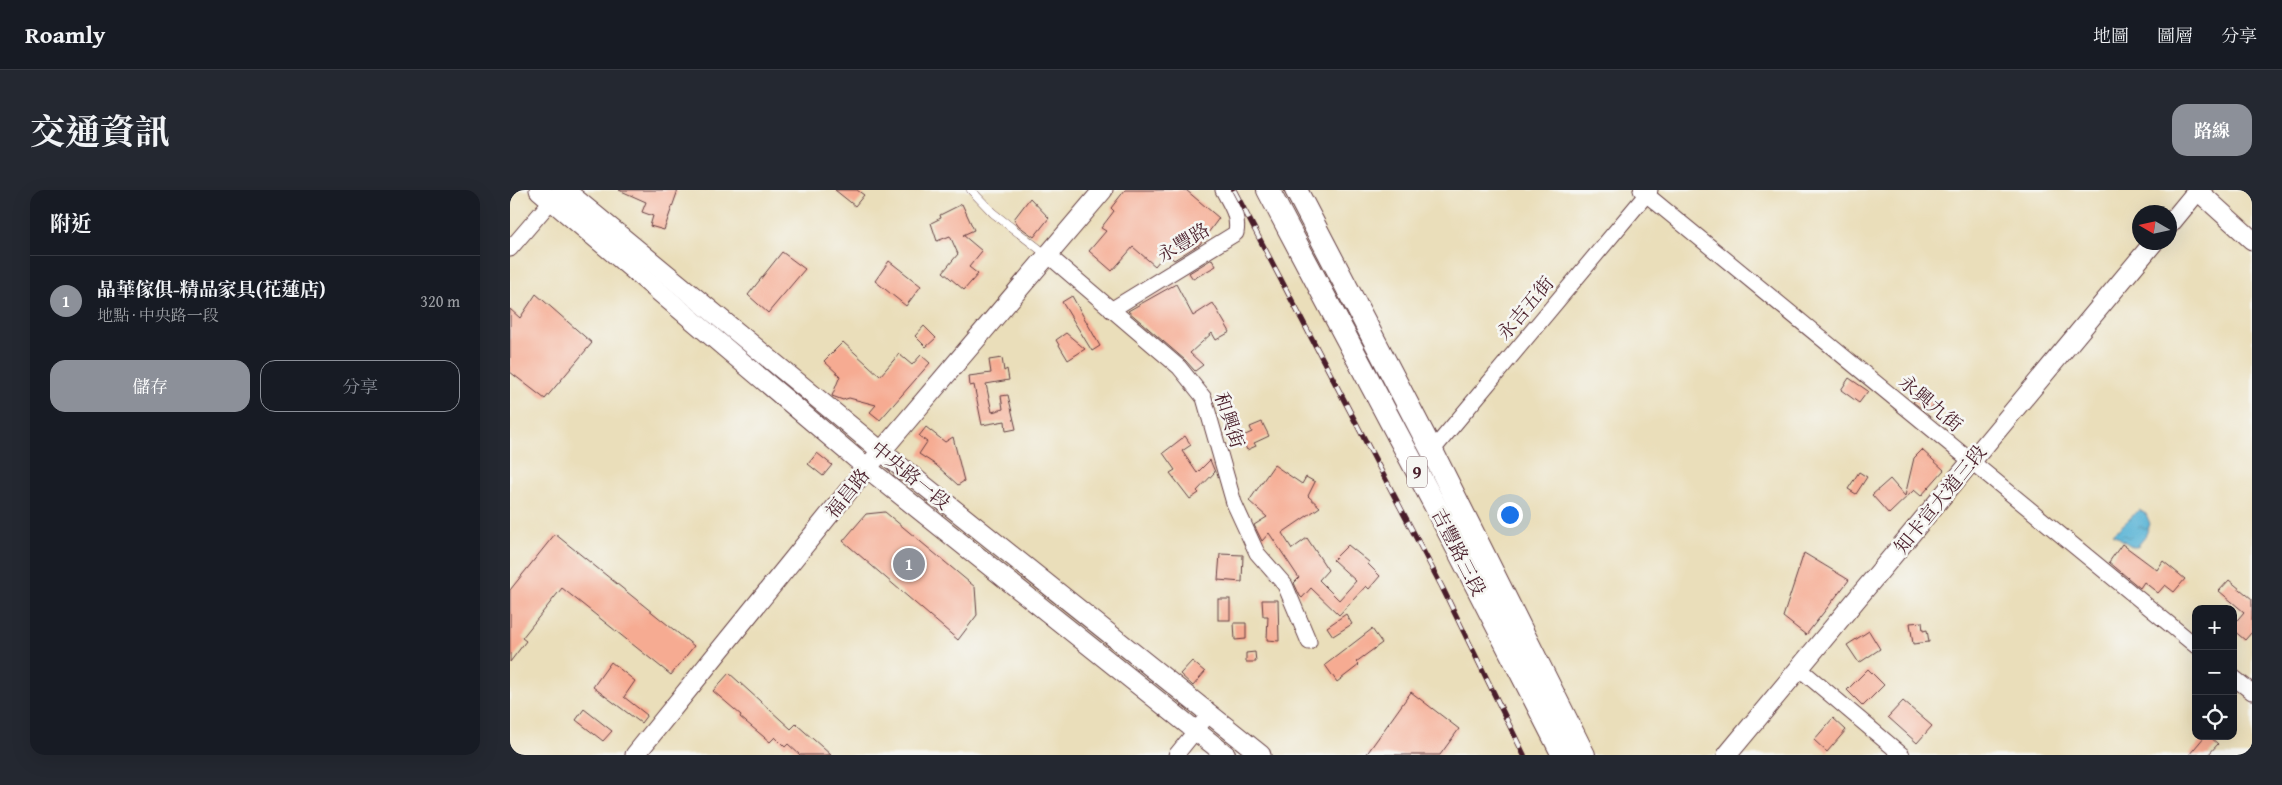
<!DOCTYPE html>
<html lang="zh-TW">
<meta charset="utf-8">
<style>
body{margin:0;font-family:"Gentium Book Plus","Noto Serif TC",serif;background:#242831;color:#f1f3f6}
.controls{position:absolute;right:15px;bottom:15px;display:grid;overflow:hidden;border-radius:10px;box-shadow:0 5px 20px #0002}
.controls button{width:45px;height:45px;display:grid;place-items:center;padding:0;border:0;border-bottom:1px solid #363941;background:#171b24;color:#f1f3f6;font:25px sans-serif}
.compass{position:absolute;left:1622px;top:15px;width:45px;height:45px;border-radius:50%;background:#171b24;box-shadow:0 5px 20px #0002;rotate:279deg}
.you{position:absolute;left:999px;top:324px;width:18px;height:18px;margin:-12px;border:4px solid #fff;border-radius:50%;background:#1a73e8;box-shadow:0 0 0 8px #1a73e833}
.badge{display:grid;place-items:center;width:32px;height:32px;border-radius:50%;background:#8c9099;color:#fff;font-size:16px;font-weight:700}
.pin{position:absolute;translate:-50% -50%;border:2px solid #fff;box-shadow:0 1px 5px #0006}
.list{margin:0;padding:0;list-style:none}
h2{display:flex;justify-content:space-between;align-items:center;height:65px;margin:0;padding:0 20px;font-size:21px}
h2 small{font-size:16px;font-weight:400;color:#9ea1a6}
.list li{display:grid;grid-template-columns:32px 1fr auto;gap:15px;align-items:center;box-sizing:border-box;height:90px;padding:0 20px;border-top:1px solid #363941}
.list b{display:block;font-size:19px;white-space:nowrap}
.list p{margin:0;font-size:16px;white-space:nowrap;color:#9ea1a6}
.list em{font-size:16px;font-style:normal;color:#9ea1a6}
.actions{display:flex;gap:10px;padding:15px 20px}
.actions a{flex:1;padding:11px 0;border:1px solid #8c9099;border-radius:15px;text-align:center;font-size:18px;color:#8c9099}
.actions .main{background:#8c9099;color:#fff}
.icon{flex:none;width:28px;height:28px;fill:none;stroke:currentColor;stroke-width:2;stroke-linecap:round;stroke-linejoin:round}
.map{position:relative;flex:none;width:1742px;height:565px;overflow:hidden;border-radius:15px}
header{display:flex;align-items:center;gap:30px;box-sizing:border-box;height:70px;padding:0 25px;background:#171b24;border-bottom:1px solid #363941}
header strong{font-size:24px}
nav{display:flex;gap:28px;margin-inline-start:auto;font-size:18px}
.intro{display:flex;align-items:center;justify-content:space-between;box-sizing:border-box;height:120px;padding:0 30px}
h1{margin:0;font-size:35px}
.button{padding:12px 22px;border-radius:15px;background:#8c9099;color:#fff;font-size:18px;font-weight:700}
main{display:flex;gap:30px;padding:0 30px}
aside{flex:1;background:#171b24;border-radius:15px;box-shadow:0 5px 20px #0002}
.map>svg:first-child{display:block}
</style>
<header>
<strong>Roamly</strong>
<nav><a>地圖</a><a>圖層</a><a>分享</a></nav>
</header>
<div class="intro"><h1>交通資訊</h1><a class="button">路線</a></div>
<main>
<aside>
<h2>附近<small></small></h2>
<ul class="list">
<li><span class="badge">1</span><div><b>晶華傢俱-精品家具(花蓮店)</b><p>地點 · 中央路一段</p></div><em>320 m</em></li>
</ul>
<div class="actions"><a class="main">儲存</a><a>分享</a></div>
</aside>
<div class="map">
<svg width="1742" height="565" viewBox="0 0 1742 565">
<defs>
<pattern id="water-ripples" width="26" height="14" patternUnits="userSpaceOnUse" patternTransform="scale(1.25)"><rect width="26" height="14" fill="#58b4d6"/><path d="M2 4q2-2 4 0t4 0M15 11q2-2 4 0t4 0" fill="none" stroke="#4b92ae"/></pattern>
</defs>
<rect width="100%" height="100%" fill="#f6f6f2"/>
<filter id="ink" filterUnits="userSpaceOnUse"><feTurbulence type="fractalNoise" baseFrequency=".02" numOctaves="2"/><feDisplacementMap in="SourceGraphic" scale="10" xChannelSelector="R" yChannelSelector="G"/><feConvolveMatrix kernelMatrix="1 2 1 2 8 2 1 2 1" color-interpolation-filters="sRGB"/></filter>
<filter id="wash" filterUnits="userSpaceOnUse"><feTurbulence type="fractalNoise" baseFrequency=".0096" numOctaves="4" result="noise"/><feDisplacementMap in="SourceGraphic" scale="20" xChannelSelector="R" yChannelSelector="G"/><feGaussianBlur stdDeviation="1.12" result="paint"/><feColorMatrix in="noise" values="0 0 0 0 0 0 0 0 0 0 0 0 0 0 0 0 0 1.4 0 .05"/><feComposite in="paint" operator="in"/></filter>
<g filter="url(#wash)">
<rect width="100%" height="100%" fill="#eadeba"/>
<path fill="url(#water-ripples)" stroke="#516a80" d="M1629 320 1636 324 1640 334 1635 347 1627 357H1623L1603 344Z"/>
<g id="blocks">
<g fill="#f6ab92">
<path d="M109 0H168L154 40 140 36 143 26 132 22 136 12Z"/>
<path d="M325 0H347L354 5 345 16Z"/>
<path d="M615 0H676L709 28 690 54 664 70 656 63 645 76 623 57 602 81 579 61 596 41 591 38 604 21 601 18Z"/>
<path d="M520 8 539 28 524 47 509 36 504 29Z"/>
<path d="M452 14 464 40 453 45 472 61 459 77 468 84 454 100 433 82 448 64 440 46 427 51 421 33 431 28 430 25Z"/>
<path d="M272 62 295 79 258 123 238 105Z"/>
<path d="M702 69 706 76 683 89 679 83Z"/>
<path d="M379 71 411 96 396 116 365 91Z"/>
<path d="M666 94 683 126 703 113 720 142 706 150 702 143 680 163 693 175 685 181 675 170 618 121Z"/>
<path d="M26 104 82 153 35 209 0 182V119L10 128Z"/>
<path d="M562 106 590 156 582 161 552 112Z"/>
<path d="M414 136 426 148 416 157 405 146Z"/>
<path d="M556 143 575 159 558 170 546 150Z"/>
<path d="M333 152 370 186 389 164 402 175 411 165 420 173 370 230 360 222 366 215 339 208 333 210 322 206 330 186 314 171Z"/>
<path d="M492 168 494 181 497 179 499 190 476 194 482 222 493 219 491 206 498 205 506 239 496 241 495 231 472 235 464 195 460 196 459 186 481 183 479 170Z"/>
<path d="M1339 188 1358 201 1349 213 1331 200Z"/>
<path d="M1413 203 1424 215 1416 222 1403 212Z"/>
<path d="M752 232 759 246 744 253 746 256 737 260 731 247 742 242 740 237Z"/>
<path d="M416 237 435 252 443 247 454 291 448 295 426 275 409 264 417 252 409 246Z"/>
<path d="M675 246 681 255 672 261 687 283 700 270 705 282 687 301 689 303 680 309 660 283 665 280 653 263Z"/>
<path d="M1412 260 1434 280 1411 306 1404 300 1379 324 1362 305 1380 289 1395 306 1404 268Z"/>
<path d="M307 263 322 275 313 286 298 274Z"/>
<path d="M764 275 792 294 796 287 805 292 798 306 810 317 772 343 782 359 797 348 818 380 809 390 829 410 846 391 823 370 838 355 859 372 858 374 870 386 859 399 856 396 829 425 801 398 792 408 790 406 784 393 789 388 759 343 752 351 744 335 757 327 739 311Z"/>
<path d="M1349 282 1357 287 1346 304 1338 299Z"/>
<path d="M375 322 465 397 467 425 448 450 333 351 356 324Z"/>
<path d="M45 344 184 456 161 485 52 398 12 448 16 451 0 472V400Z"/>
<path d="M1612 354 1647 380 1653 371 1675 389 1664 402 1655 395 1648 403 1634 392 1630 398 1599 372Z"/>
<path d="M1294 363 1339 390 1296 445 1273 427Z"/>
<path d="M710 364 733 365 732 392 708 390Z"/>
<path d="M1719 390 1742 409V442L1735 450 1723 440V435L1734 422 1709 401Z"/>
<rect x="708" y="409" width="12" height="21"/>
<path d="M752 410H768L769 451 757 450 758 426H753Z"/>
<path d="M836 424 842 434 823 446 817 437Z"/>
<path d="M1412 432 1413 441 1417 440 1419 452 1403 454 1400 433Z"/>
<path d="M724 433H736V449L725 450Z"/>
<path d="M862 439 872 453 846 472 849 475 827 492 815 475Z"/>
<path d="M1359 441 1370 459 1349 473 1337 455Z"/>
<path d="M745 462 746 472H736V463Z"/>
<path d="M682 471 695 482 683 496 670 484Z"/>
<path d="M101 472 125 491 114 507 137 525 131 533 83 497Z"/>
<path d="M1358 479 1374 495 1353 516 1337 500Z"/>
<path d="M219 483 281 539 286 534 321 565H290L278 554 275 557 265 547 260 552 230 527 231 525 203 501Z"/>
<path d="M901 502 949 539 930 565H856Z"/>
<path d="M1393 511 1422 536 1407 553 1378 527Z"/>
<path d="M74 519 102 541 93 551 66 530Z"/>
<path d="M1323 528 1336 540 1317 562 1304 550Z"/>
<path d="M1695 546H1699L1708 554 1698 565H1679Z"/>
</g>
</g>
</g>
<g filter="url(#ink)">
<use href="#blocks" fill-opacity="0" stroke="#623c40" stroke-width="1"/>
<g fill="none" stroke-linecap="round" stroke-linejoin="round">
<defs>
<path id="service" d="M461 0 483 23 537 65"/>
<g id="minor">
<path d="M1131 0 1686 456"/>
<path d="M0 59 48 3"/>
<path d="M539 66 669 177 694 208 724 313 747 363 775 395 799 452"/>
<path d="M601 120 726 43C729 26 721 15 713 0"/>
<path d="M922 261 1140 0"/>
<path d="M1290 479 1392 565"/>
<path d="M1723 487 1742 502"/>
<path d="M666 565 700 523"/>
</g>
<g id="tertiary">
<path d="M29 0 357 278 716 565"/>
<path d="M55 0 371 261 751 565"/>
<path d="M1687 0 1742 50"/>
<path d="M1660 34 1688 0"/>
<path d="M125 565 357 278 593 0"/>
<path d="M1217 565 1644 52"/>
</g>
<g id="primary">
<path d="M758 0 928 321 1053 565"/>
<path d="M786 0 922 261 1074 565"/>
</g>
</defs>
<use href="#service" stroke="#623c40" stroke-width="9"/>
<use href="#minor" stroke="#623c40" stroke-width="17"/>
<use href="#tertiary" stroke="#623c40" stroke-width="21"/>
<use href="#primary" stroke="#623c40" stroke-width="24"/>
<use href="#service" stroke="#fff" stroke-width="8"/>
<use href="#minor" stroke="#fff" stroke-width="15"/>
<use href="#tertiary" stroke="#fff" stroke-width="19"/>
<use href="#primary" stroke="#fff" stroke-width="22"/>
<defs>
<path id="rail" d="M724 0 932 397 1014 565"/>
</defs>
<use href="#rail" stroke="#4a1f2b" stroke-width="5.5"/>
<use href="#rail" stroke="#f6f6f2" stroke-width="4" stroke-dasharray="11" stroke-linecap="butt"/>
</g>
</g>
<g text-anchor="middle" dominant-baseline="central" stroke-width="5" stroke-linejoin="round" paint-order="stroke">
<rect fill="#f6f6f2" stroke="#7e6067" stroke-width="1" x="897" y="266.5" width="20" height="31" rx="4"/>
<g font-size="18" font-weight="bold" fill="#4a1f2b">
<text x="907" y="282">9</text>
</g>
<g font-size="19" fill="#4a1f2b" stroke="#f6f6f2">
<text transform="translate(673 52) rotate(-31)">永豐路</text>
<text transform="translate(1015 118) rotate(-50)">永吉五街</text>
<text transform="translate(1421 213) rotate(40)">永興九街</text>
<text transform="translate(720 230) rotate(72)">和興街</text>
<text transform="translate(401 285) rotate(39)">中央路一段</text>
<text transform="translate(337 303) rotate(-51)">福昌路</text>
<text transform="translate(1430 309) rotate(-51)">知卡宣大道三段</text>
<text transform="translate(949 362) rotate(63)">吉豐路三段</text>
</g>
</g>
</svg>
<div class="controls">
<button>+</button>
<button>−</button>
<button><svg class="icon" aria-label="locate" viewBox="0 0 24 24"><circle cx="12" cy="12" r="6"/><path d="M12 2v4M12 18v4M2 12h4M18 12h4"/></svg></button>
</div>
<svg class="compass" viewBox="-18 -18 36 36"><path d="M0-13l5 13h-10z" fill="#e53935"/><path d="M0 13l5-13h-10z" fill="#9ea1a6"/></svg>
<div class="you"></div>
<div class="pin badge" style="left:399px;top:374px">1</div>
</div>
</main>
